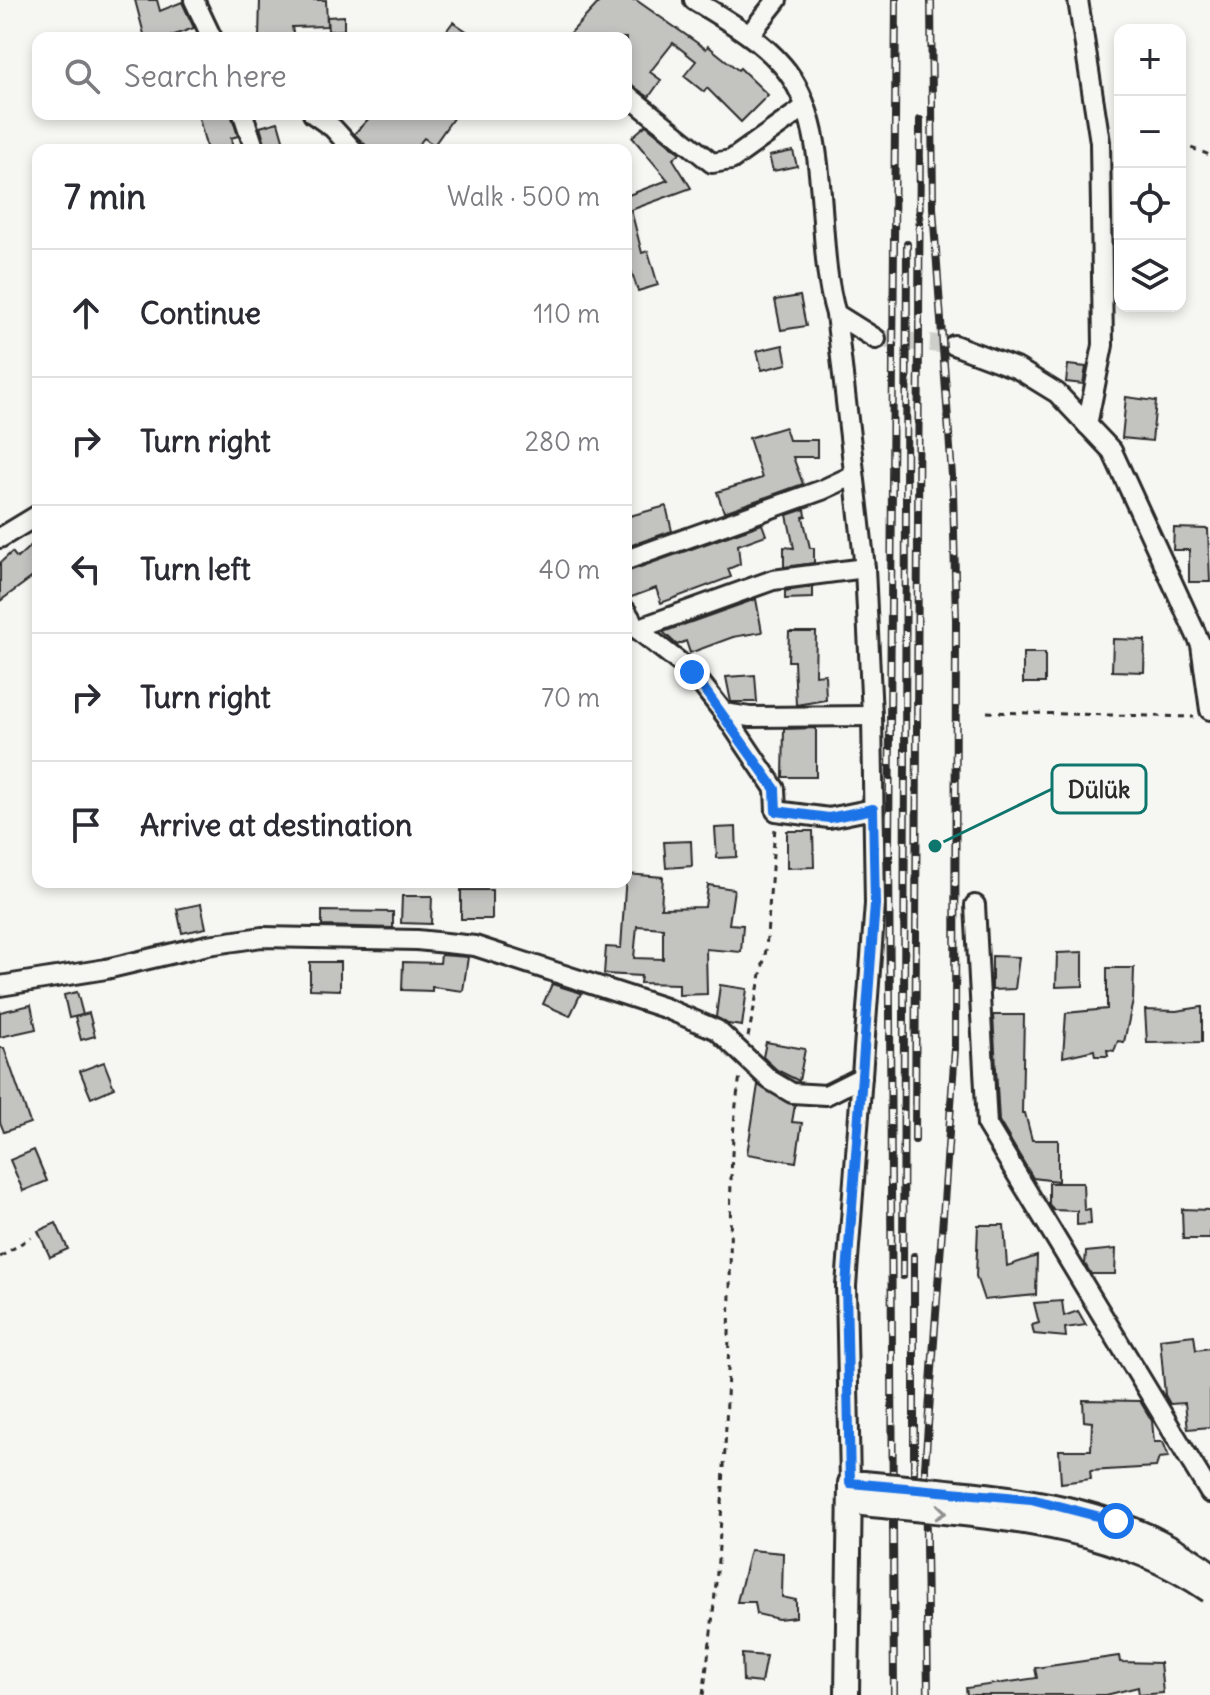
<!DOCTYPE html>
<meta charset="utf-8">
<style>
body{margin:0;font-family:Delius,sans-serif;background:#f2f2f3;color:#2b2b33}
.controls{position:absolute;right:24px;top:24px;display:grid;overflow:hidden;border-radius:16px;box-shadow:0 4px 12px #0003}
.controls button{width:72px;height:72px;display:grid;place-items:center;padding:0;border:0;border-bottom:2px solid #e1e1e2;background:#fff;color:#2b2b33;font:40px sans-serif}
.stop{position:absolute;width:24px;height:24px;margin:-18px;border:6px solid #1a73e8;border-radius:50%;background:#fff}
.stop.end{background:#1a73e8;border-color:#fff;box-shadow:0 2px 8px #0008}
.list{margin:0;padding:0;list-style:none}
h2{display:flex;justify-content:space-between;align-items:center;height:104px;margin:0;padding:0 32px;font-size:34px}
h2 small{font-size:26px;font-weight:400;color:#7c7c81}
.list li{display:grid;grid-template-columns:52px 1fr auto;gap:24px;align-items:center;box-sizing:border-box;height:128px;padding:0 32px;border-top:2px solid #e1e1e2}
.list b{display:block;font-size:30px;white-space:nowrap}
.list em{font-size:26px;font-style:normal;color:#7c7c81}
.icon{flex:none;width:44px;height:44px;fill:none;stroke:currentColor;stroke-width:2;stroke-linecap:round;stroke-linejoin:round}
.map{position:relative;flex:none;width:1210px;height:1695px;overflow:hidden}
.search{position:absolute;background:#fff;box-shadow:0 4px 12px #0003;left:32px;top:32px;width:600px;height:88px;display:flex;align-items:center;gap:20px;box-sizing:border-box;padding:0 28px;border-radius:16px;color:#7c7c81;font-size:30px}
.panel{position:absolute;background:#fff;box-shadow:0 4px 12px #0003;left:32px;top:144px;width:600px;height:744px;border-radius:16px}
.map>svg:first-child{display:block}
</style>
<div class="map">
<svg width="1210" height="1695" viewBox="0 0 1210 1695">
<rect width="100%" height="100%" fill="#f6f6f2"/>
<filter id="ink" filterUnits="userSpaceOnUse"><feTurbulence type="fractalNoise" baseFrequency=".0125" numOctaves="2"/><feDisplacementMap in="SourceGraphic" scale="16" xChannelSelector="R" yChannelSelector="G"/><feConvolveMatrix kernelMatrix="1 2 1 2 8 2 1 2 1" color-interpolation-filters="sRGB"/></filter>
<g filter="url(#ink)">
<g fill="#c3c3c0" stroke="#2b2b2b" stroke-width="2" fill-rule="evenodd">
<path d="M135 0H157L160 11 182 2 194 28 166 38H145Z"/>
<path d="M260 0H326L327 26 292 27 294 38H259Z"/>
<path d="M601 0H636L706 49 708 46 738 70 740 68 768 95 741 122 707 88 704 92 684 76 696 61 673 43 650 72 661 80 649 97 626 82V38H566Z"/>
<path d="M344 16V30L328 31 327 17Z"/>
<path d="M453 22 477 38H441Z"/>
<path d="M198 114H231L238 136 231 138 233 150H207Z"/>
<path d="M373 114H456L434 145 424 138 414 150H371L354 134Z"/>
<path d="M278 122 286 150H267L260 127Z"/>
<path d="M646 125 680 153 673 159 691 188 631 210 642 253 648 251 658 285 638 291 626 255V196L668 180 632 137Z"/>
<path d="M793 151 797 166 773 171 769 156Z"/>
<path d="M800 296 806 326 781 330 775 300Z"/>
<path d="M783 345 787 364 762 370 757 351Z"/>
<path d="M1068 365 1086 367 1083 384 1066 382Z"/>
<path d="M1126 397 1156 401 1152 441 1122 438Z"/>
<path d="M785 427 789 440H817V457H793L803 484 724 512 717 492 762 478 749 438Z"/>
<path d="M666 506 672 531 626 547V517Z"/>
<path d="M805 509 806 516 803 517 810 548H814V563L784 567V547L794 548 787 515Z"/>
<path d="M762 524 766 535 738 545 740 564 728 569 731 577 661 603 656 588 626 599V572Z"/>
<path d="M1174 528 1208 529 1210 582H1189V550H1173Z"/>
<path d="M38 539V573L0 601V563L12 552 17 558Z"/>
<path d="M813 587V598L785 599V591Z"/>
<path d="M756 599 762 632 733 637 690 653 686 641 677 645 663 632Z"/>
<path d="M789 632H816L815 675 825 674 826 700 796 705 794 661H788Z"/>
<path d="M1113 639 1145 640 1144 672 1112 671Z"/>
<rect x="1023" y="653" width="22" height="30"/>
<path d="M755 675 757 702H731L726 677Z"/>
<path d="M816 728V777H783L784 729Z"/>
<path d="M736 827 737 857 717 858 715 828Z"/>
<path d="M787 831H813L814 867 787 868Z"/>
<path d="M691 841 692 866 666 868 664 842Z"/>
<path d="M626 874 663 877 661 908 705 907 708 885 734 889 729 924 743 925 741 952 706 949 707 994 679 995V984L640 983 641 976 604 974 606 947 621 948ZM637 926 663 928V959L634 958Z"/>
<rect x="461" y="890" width="31" height="29"/>
<path d="M402 896H432L431 924 401 923Z"/>
<path d="M201 904 206 928 182 933 177 909Z"/>
<path d="M322 911 393 912V928L322 926Z"/>
<path d="M1083 952V986L1056 987 1057 953Z"/>
<path d="M441 955 468 957 463 991 432 987V991L402 990 403 962 440 963Z"/>
<path d="M992 956 1019 957 1015 989 992 990Z"/>
<path d="M310 962H340V990L310 989Z"/>
<path d="M1107 968H1134L1133 1001 1124 1042 1118 1041 1114 1051 1107 1050 1108 1056H1095L1094 1050 1063 1057 1066 1013 1107 1009Z"/>
<path d="M552 984 581 993 570 1016 543 1004Z"/>
<path d="M720 985 747 989 742 1026 728 1024 716 1017Z"/>
<path d="M77 992 83 1015 69 1018 64 995Z"/>
<path d="M31 1005 36 1029 0 1037V1012Z"/>
<path d="M1202 1007V1042L1147 1043 1145 1010 1176 1011Z"/>
<path d="M89 1013 95 1036 81 1040 75 1017Z"/>
<path d="M993 1015H1024L1022 1113H1025L1032 1140H1058V1181L1033 1178 999 1121Z"/>
<path d="M766 1042 805 1049 799 1081 777 1070 763 1057Z"/>
<path d="M0 1048H4L30 1123 4 1132 0 1122Z"/>
<path d="M104 1062 114 1088 91 1098 80 1071Z"/>
<path d="M758 1085 795 1105 792 1122 802 1123 796 1162 747 1154Z"/>
<path d="M34 1150 47 1181 23 1191 10 1160Z"/>
<path d="M1049 1183H1083L1084 1210 1090 1209 1091 1224 1077 1225V1211L1053 1210 1049 1204Z"/>
<path d="M1182 1209 1210 1210V1239H1183Z"/>
<path d="M56 1223 68 1249 50 1257 38 1231Z"/>
<path d="M978 1225H1004L1007 1266 1037 1256 1036 1295 984 1300 976 1276Z"/>
<path d="M1116 1249 1115 1274H1091L1085 1264 1086 1252Z"/>
<path d="M1062 1301 1064 1316 1078 1311 1086 1325 1065 1328 1066 1337 1034 1334 1032 1325 1039 1323 1034 1303Z"/>
<path d="M1194 1335 1196 1350 1210 1348V1427L1188 1429 1185 1403 1170 1404 1165 1395 1160 1339Z"/>
<path d="M1083 1400 1140 1401 1152 1421 1154 1442H1163L1169 1457 1159 1458 1156 1467 1090 1471 1091 1479 1061 1483 1059 1450H1091L1092 1422 1084 1421Z"/>
<path d="M750 1550 783 1553 782 1597 796 1600V1617L778 1619 757 1614 755 1602H737Z"/>
<path d="M742 1654 766 1656 761 1683 743 1681Z"/>
<path d="M1119 1656 1120 1662 1160 1663 1163 1693 1139 1695 1138 1687 1106 1695H967L966 1688 1037 1678 1035 1668Z"/>
</g>
<g fill="none" stroke-linecap="round" stroke-linejoin="round">
<path stroke="#cdcdca" stroke-width="18" stroke-dasharray="18 9" stroke-linecap="butt" d="M876 339 954 345"/>
<defs>
<g id="minor">
<path d="M194 0 212 38"/>
<path d="M694 0C724 19 758 37 782 65 835 125 813 240 836 314L876 339"/>
<path d="M1078 0 1100 142 1103 345 1087 425"/>
<path d="M749 35 777 0"/>
<path d="M626 94 712 163 731 160 805 107"/>
<path d="M243 114 255 150"/>
<path d="M313 114 333 128 353 150"/>
<path d="M836 314 865 568 872 716 875 904 846 1286 850 1483"/>
<path d="M954 345 1018 369 1057 393 1112 451 1201 645 1210 710"/>
<path d="M0 538 38 515"/>
<path d="M626 560 822 490 854 475"/>
<path d="M626 611 637 629 692 672 724 713 750 717 872 716"/>
<path d="M637 629 773 580 865 568"/>
<path d="M724 713 775 789 776 811 829 818 873 809"/>
<path d="M975 905 987 1125 1210 1493"/>
<path d="M0 986 106 969 208 945 262 937 417 940 475 946 665 1008 717 1030 770 1080 792 1093 826 1095 862 1077"/>
</g>
<path id="tertiary" d="M847 1695 850 1483H863"/>
</defs>
<use href="#minor" stroke="#2b2b2b" stroke-width="24"/>
<use href="#tertiary" stroke="#2b2b2b" stroke-width="28"/>
<g stroke="#2b2b2b" stroke-width="3" stroke-dasharray="6 6" stroke-linecap="butt">
<path d="M1180 144 1210 155"/>
<path d="M987 712 1194 717"/>
<path d="M748 1037 766 950 775 827"/>
<path d="M0 1257 31 1237"/>
<path d="M703 1695C722 1563 727 1427 730 1294 731 1221 728 1149 740 1076"/>
</g>
<use href="#minor" stroke="#f6f6f2" stroke-width="18"/>
<use href="#tertiary" stroke="#f6f6f2" stroke-width="22"/>
<defs>
<g id="rail">
<path d="M915 1140 920 120"/>
<path d="M903 1276 907 244"/>
<path d="M914 1472V1256"/>
<path d="M894 1695 889 847 896 0"/>
<path d="M928 1695 925 1467 955 1049 956 620 953 490 933 208 931 0"/>
</g>
</defs>
<use href="#rail" stroke="#2b2b2b" stroke-width="8"/>
<use href="#rail" stroke="#f6f6f2" stroke-width="5" stroke-dasharray="15" stroke-linecap="butt"/>
<defs>
<g id="tertiary-bridge">
<path d="M863 1483C983 1495 1111 1497 1210 1573"/>
<path d="M863 1504C985 1517 1106 1519 1210 1591"/>
</g>
</defs>
<use href="#tertiary-bridge" stroke="#2b2b2b" stroke-width="28" stroke-linecap="butt"/>
<use href="#tertiary-bridge" stroke="#f6f6f2" stroke-width="22"/>
</g>
<defs><path id="oneway-chevron" d="M-2-3.5L2.5 0L-2 3.5" fill="none" stroke-width="1.6" stroke-linecap="round" stroke-linejoin="round" transform="scale(2)"/></defs>
<use stroke="#90908e" href="#oneway-chevron" transform="translate(941 1512) rotate(6)"/>
</g>
<g fill="none" stroke-linecap="round" stroke-linejoin="round" filter="url(#ink)">
<path stroke="#1a73e8" stroke-width="10" d="M692 672 775 789 776 811 829 818 873 809 875 904 846 1286 850 1483 1031 1499 1116 1521"/>
</g>
<path fill="none" stroke="#0f766e" stroke-width="3" d="M935 846L1052 789"/>
<circle fill="#0f766e" stroke="#f6f6f2" stroke-width="3" cx="935" cy="846" r="8"/>
<rect fill="#f6f6f2" stroke="#0f766e" stroke-width="3" x="1052" y="765" width="94" height="48" rx="8"/>
<g font-size="24" text-anchor="middle" font-weight="bold" fill="#2b2b2b">
<text x="1099" y="798">Dülük</text>
</g>
</svg>
<div class="controls">
<button>+</button>
<button>−</button>
<button><svg class="icon" aria-label="locate" viewBox="0 0 24 24"><circle cx="12" cy="12" r="6"/><path d="M12 2v4M12 18v4M2 12h4M18 12h4"/></svg></button>
<button><svg class="icon" aria-label="layers" viewBox="0 0 24 24"><path d="M12 4l9 5-9 5-9-5zM3 14l9 5 9-5"/></svg></button>
</div>
<div class="stop" style="left:1116px;top:1521px"></div>
<div class="stop end" style="left:692px;top:672px"></div>
<div class="search"><svg class="icon" aria-label="search" viewBox="0 0 24 24"><circle cx="10" cy="10" r="6"/><path d="M15 15l6 6"/></svg>Search here</div>
<section class="panel">
<h2>7 min<small>Walk · 500 m</small></h2>
<ul class="list">
<li><svg class="icon" aria-label="ahead" viewBox="0 0 24 24"><path d="M12 20V5M6 11l6-6 6 6"/></svg><div><b>Continue</b></div><em>110 m</em></li>
<li><svg class="icon" aria-label="right" viewBox="0 0 24 24"><path d="M7 20v-9h11M14 6l5 5-5 5"/></svg><div><b>Turn right</b></div><em>280 m</em></li>
<li><svg class="icon" aria-label="left" viewBox="0 0 24 24"><path d="M17 20v-9H6M10 6l-5 5 5 5"/></svg><div><b>Turn left</b></div><em>40 m</em></li>
<li><svg class="icon" aria-label="right" viewBox="0 0 24 24"><path d="M7 20v-9h11M14 6l5 5-5 5"/></svg><div><b>Turn right</b></div><em>70 m</em></li>
<li><svg class="icon" aria-label="arrive" viewBox="0 0 24 24"><path d="M6 21V4h12l-3 4 3 4H6"/></svg><div><b>Arrive at destination</b></div></li>
</ul>
</section>
</div>
